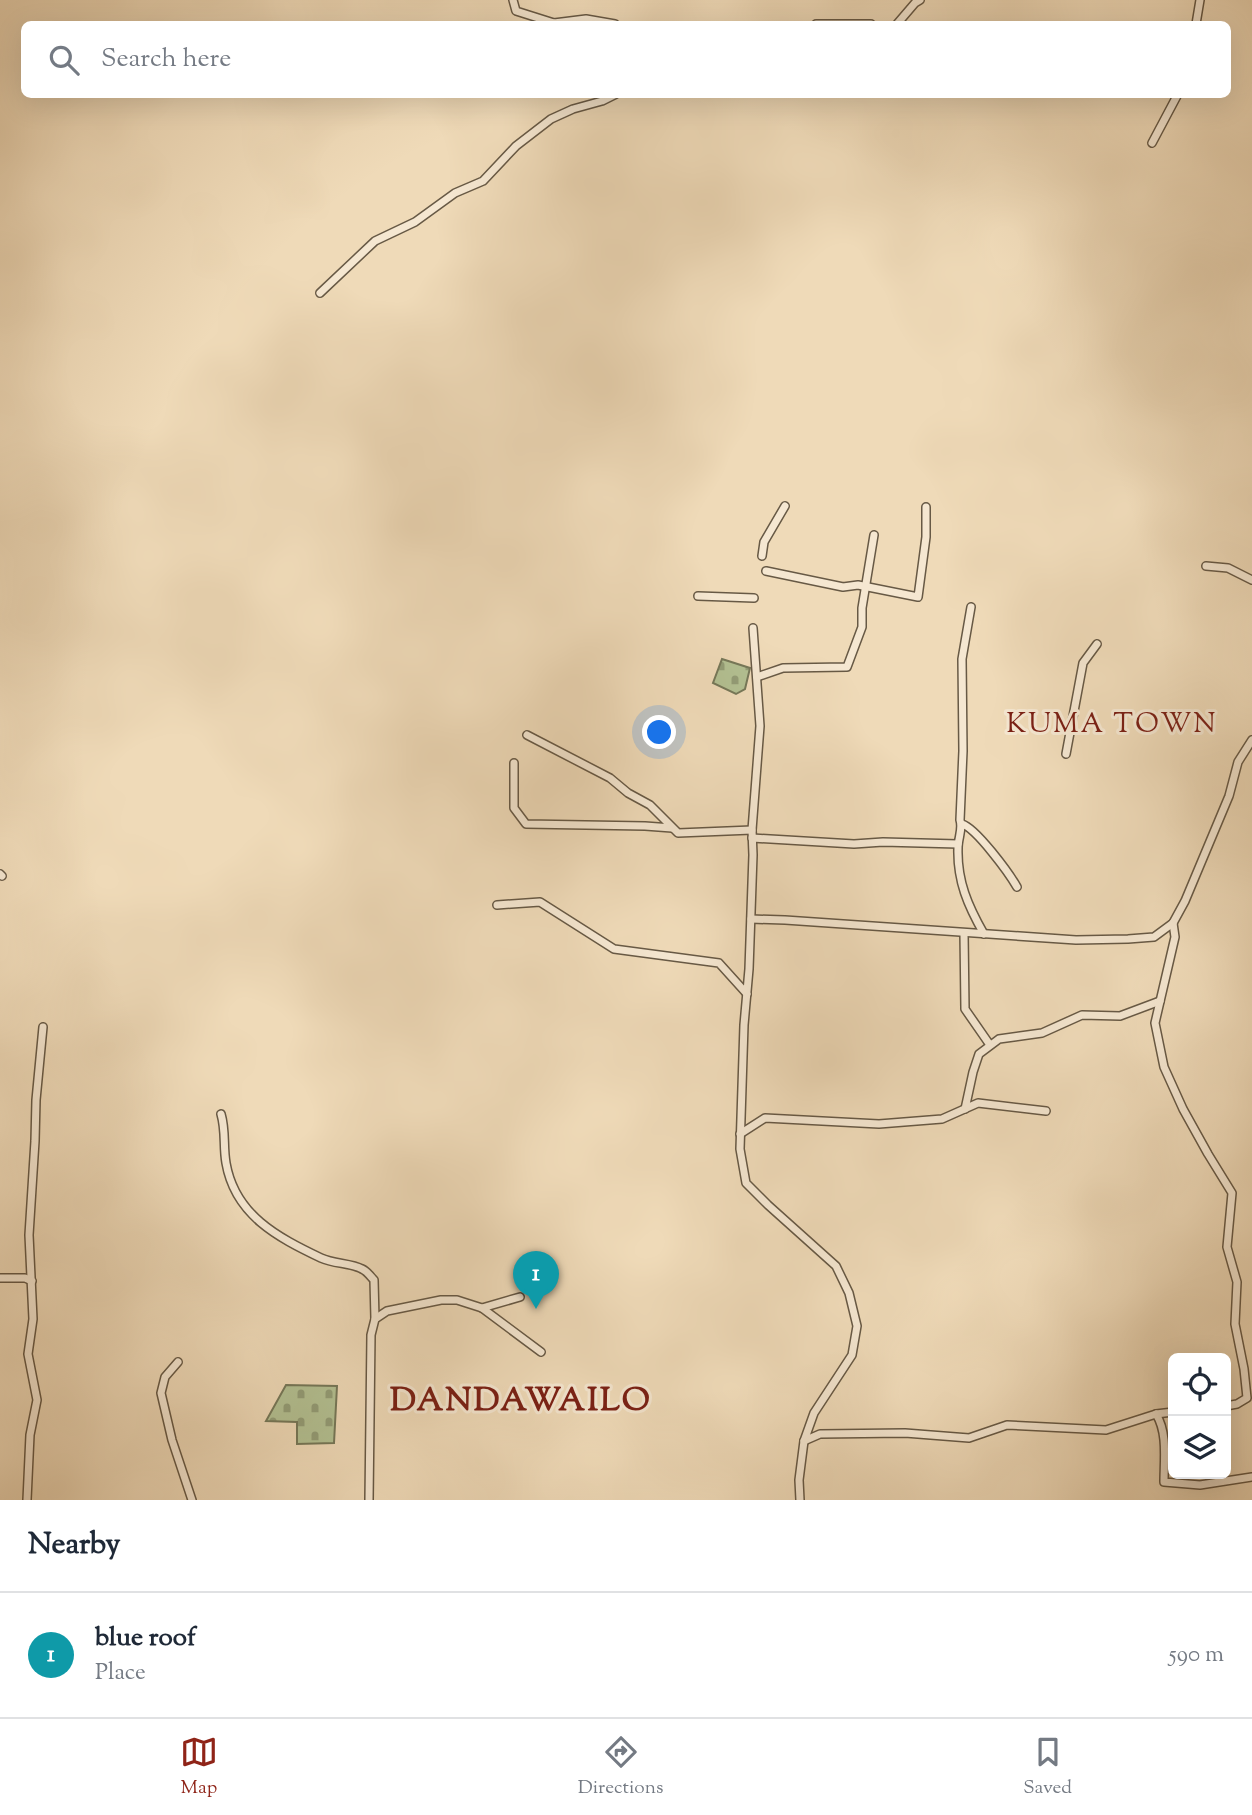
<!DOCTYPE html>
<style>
body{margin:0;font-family:"Sorts Mill Goudy",serif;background:#f6f6f7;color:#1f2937}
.controls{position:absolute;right:21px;bottom:21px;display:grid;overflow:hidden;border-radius:10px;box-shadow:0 7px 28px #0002}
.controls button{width:63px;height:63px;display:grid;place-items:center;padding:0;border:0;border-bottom:2px solid #e0e1e3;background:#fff;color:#1f2937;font:35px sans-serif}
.you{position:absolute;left:660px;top:733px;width:24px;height:24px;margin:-18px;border:5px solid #fff;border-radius:50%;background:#1a73e8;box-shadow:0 0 0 10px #1a73e833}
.badge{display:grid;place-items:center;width:46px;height:46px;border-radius:50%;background:#8f2418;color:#fff;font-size:23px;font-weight:700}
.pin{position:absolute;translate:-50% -58px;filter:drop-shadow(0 2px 4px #0008)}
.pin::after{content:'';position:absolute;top:37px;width:24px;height:21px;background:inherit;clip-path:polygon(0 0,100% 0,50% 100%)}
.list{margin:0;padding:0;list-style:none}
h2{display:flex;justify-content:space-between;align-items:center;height:91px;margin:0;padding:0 28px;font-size:30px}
h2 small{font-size:23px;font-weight:400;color:#747a83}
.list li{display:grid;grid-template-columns:46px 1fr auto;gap:21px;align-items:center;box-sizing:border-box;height:126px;padding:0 28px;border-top:2px solid #e0e1e3}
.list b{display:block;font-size:26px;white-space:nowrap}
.list p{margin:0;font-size:23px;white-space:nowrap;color:#747a83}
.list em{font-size:23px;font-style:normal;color:#747a83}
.icon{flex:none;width:38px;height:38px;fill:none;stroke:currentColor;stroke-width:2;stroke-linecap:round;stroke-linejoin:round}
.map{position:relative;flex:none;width:1252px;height:1500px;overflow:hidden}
.search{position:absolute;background:#fff;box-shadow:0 7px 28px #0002;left:21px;right:21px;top:21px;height:77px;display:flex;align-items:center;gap:18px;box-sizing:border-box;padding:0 24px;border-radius:10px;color:#747a83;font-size:26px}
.sheet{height:217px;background:#fff}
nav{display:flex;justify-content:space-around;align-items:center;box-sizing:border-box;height:98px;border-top:2px solid #e0e1e3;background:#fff;font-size:19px;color:#747a83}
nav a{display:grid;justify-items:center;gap:4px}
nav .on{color:#8f2418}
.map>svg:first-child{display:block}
</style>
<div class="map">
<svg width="1252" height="1500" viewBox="0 0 1252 1500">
<defs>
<pattern id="cemetery-stones" width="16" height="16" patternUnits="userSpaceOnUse" patternTransform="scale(1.75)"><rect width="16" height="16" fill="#b3c193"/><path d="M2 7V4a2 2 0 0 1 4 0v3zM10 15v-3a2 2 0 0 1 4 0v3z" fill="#939d77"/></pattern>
</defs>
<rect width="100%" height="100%" fill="#efdab8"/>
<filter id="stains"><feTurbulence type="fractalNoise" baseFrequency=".00286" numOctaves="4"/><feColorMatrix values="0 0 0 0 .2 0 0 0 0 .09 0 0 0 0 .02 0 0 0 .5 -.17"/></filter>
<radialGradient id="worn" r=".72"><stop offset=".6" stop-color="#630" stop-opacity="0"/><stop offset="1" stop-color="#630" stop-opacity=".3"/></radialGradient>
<g fill="url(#cemetery-stones)" stroke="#767859" stroke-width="2">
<path d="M722 659 750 668 745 689 736 694 713 683Z"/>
<path d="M286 1385 337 1386 334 1443 297 1444V1422L266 1421Z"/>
</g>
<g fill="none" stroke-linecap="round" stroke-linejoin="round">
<defs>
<g id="street">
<path d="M513 0 516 11 554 23 551 24"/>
<path d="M554 23 586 19 615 24"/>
<path d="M816 24H871"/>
<path d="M897 24 915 3 920 0"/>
<path d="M1196 24 1200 0"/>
<path d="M1152 143 1178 94"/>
<path d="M320 293 375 241 415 222 455 193 483 181 516 146 551 119 573 109 602 101 616 94"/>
<path d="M762 556 764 542 785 506"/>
<path d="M1206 566 1228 568 1252 580"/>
<path d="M766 571 843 587 858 585 918 597 926 537V507"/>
<path d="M698 596 754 598"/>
<path d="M971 607 962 659 963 751 960 820C963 829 958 838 958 848 957 881 968 906 984 934"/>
<path d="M753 628 760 726 752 830 753 855 749 969 744 1025 740 1149 746 1183 768 1205 836 1266 849 1293 857 1326 852 1355 814 1413 804 1441 799 1480 800 1500"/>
<path d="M757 677 783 668 847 667 862 627V608L874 535"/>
<path d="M527 735 610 778 628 793 650 805 678 833 752 830"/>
<path d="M1066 754 1083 663 1097 644"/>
<path d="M514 763V808L526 824 645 826 672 828"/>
<path d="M962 824C976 828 1009 873 1017 887"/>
<path d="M752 838 854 844 883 842 958 844"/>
<path d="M0 874 2 876"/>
<path d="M497 905 540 902 614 949 719 963 747 994"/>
<path d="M751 919 785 920 1076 940 1128 939 1154 937 1173 923 1185 901 1229 796 1238 762 1252 740"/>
<path d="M1173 923 1175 937 1155 1023 1164 1067 1183 1109 1208 1154 1232 1193 1227 1247 1237 1282 1235 1324 1244 1369 1247 1398 1237 1404 1226 1406"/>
<path d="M964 933 965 1009 990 1045"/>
<path d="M965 1109 973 1072 979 1054 999 1039 1042 1033 1082 1015 1120 1016 1160 1001"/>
<path d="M221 1114C226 1131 223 1146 226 1163 235 1215 277 1237 321 1258 334 1264 351 1263 362 1269 367 1271 371 1277 374 1280L375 1319"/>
<path d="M740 1134 765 1118 879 1124 942 1119 978 1103 1046 1111"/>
<path d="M0 1278H25L32 1281"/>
<path d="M482 1308 520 1297"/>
<path d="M178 1362 165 1377 161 1393 172 1440 192 1500"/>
<path d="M1156 1414C1168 1433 1164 1460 1164 1482L1200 1485 1252 1477"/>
<path d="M804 1441 820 1434 905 1433 969 1438 1007 1425 1106 1430 1156 1414 1173 1412"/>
<path d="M27 1500 30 1435 37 1400 28 1354 33 1319 29 1235 35 1141 36 1100 43 1027"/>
<path d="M369 1500 371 1335 375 1319 387 1311 441 1300H457L482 1308 541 1352"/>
</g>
</defs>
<use href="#street" stroke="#675945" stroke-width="10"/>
<use href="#street" stroke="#f5e7d1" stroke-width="7"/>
</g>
<g text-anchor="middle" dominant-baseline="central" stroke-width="6" stroke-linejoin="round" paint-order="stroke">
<g font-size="28" letter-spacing="2" fill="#7a1f14" stroke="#f5e7d1">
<text x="1112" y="725">KUMA TOWN</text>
</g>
<g font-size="33" font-weight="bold" letter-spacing="2" fill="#7a1f14" stroke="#f5e7d1">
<text x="521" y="1402">DANDAWAILO</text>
</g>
</g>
<rect width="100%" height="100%" filter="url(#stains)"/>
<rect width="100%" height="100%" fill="url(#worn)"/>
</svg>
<div class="controls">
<button><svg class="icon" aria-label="locate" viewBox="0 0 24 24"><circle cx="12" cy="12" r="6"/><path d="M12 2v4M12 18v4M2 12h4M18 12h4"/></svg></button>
<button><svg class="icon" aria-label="layers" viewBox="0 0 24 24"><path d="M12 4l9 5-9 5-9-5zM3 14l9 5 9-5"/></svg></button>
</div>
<div class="you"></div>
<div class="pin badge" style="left:536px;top:1309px;background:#0f9aa8">1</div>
<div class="search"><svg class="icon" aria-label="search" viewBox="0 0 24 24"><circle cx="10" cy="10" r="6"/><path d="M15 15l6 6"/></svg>Search here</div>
</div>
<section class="sheet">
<h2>Nearby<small></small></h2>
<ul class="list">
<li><span class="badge" style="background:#0f9aa8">1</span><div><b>blue roof</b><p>Place</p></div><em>590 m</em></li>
</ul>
</section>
<nav>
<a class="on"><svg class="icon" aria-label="map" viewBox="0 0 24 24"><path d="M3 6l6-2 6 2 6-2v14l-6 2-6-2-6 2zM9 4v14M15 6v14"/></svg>Map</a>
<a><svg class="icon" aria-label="directions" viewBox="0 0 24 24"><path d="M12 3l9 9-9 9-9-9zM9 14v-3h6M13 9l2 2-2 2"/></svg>Directions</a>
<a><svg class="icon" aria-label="saved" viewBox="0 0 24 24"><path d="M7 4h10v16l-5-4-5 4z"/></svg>Saved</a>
</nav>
